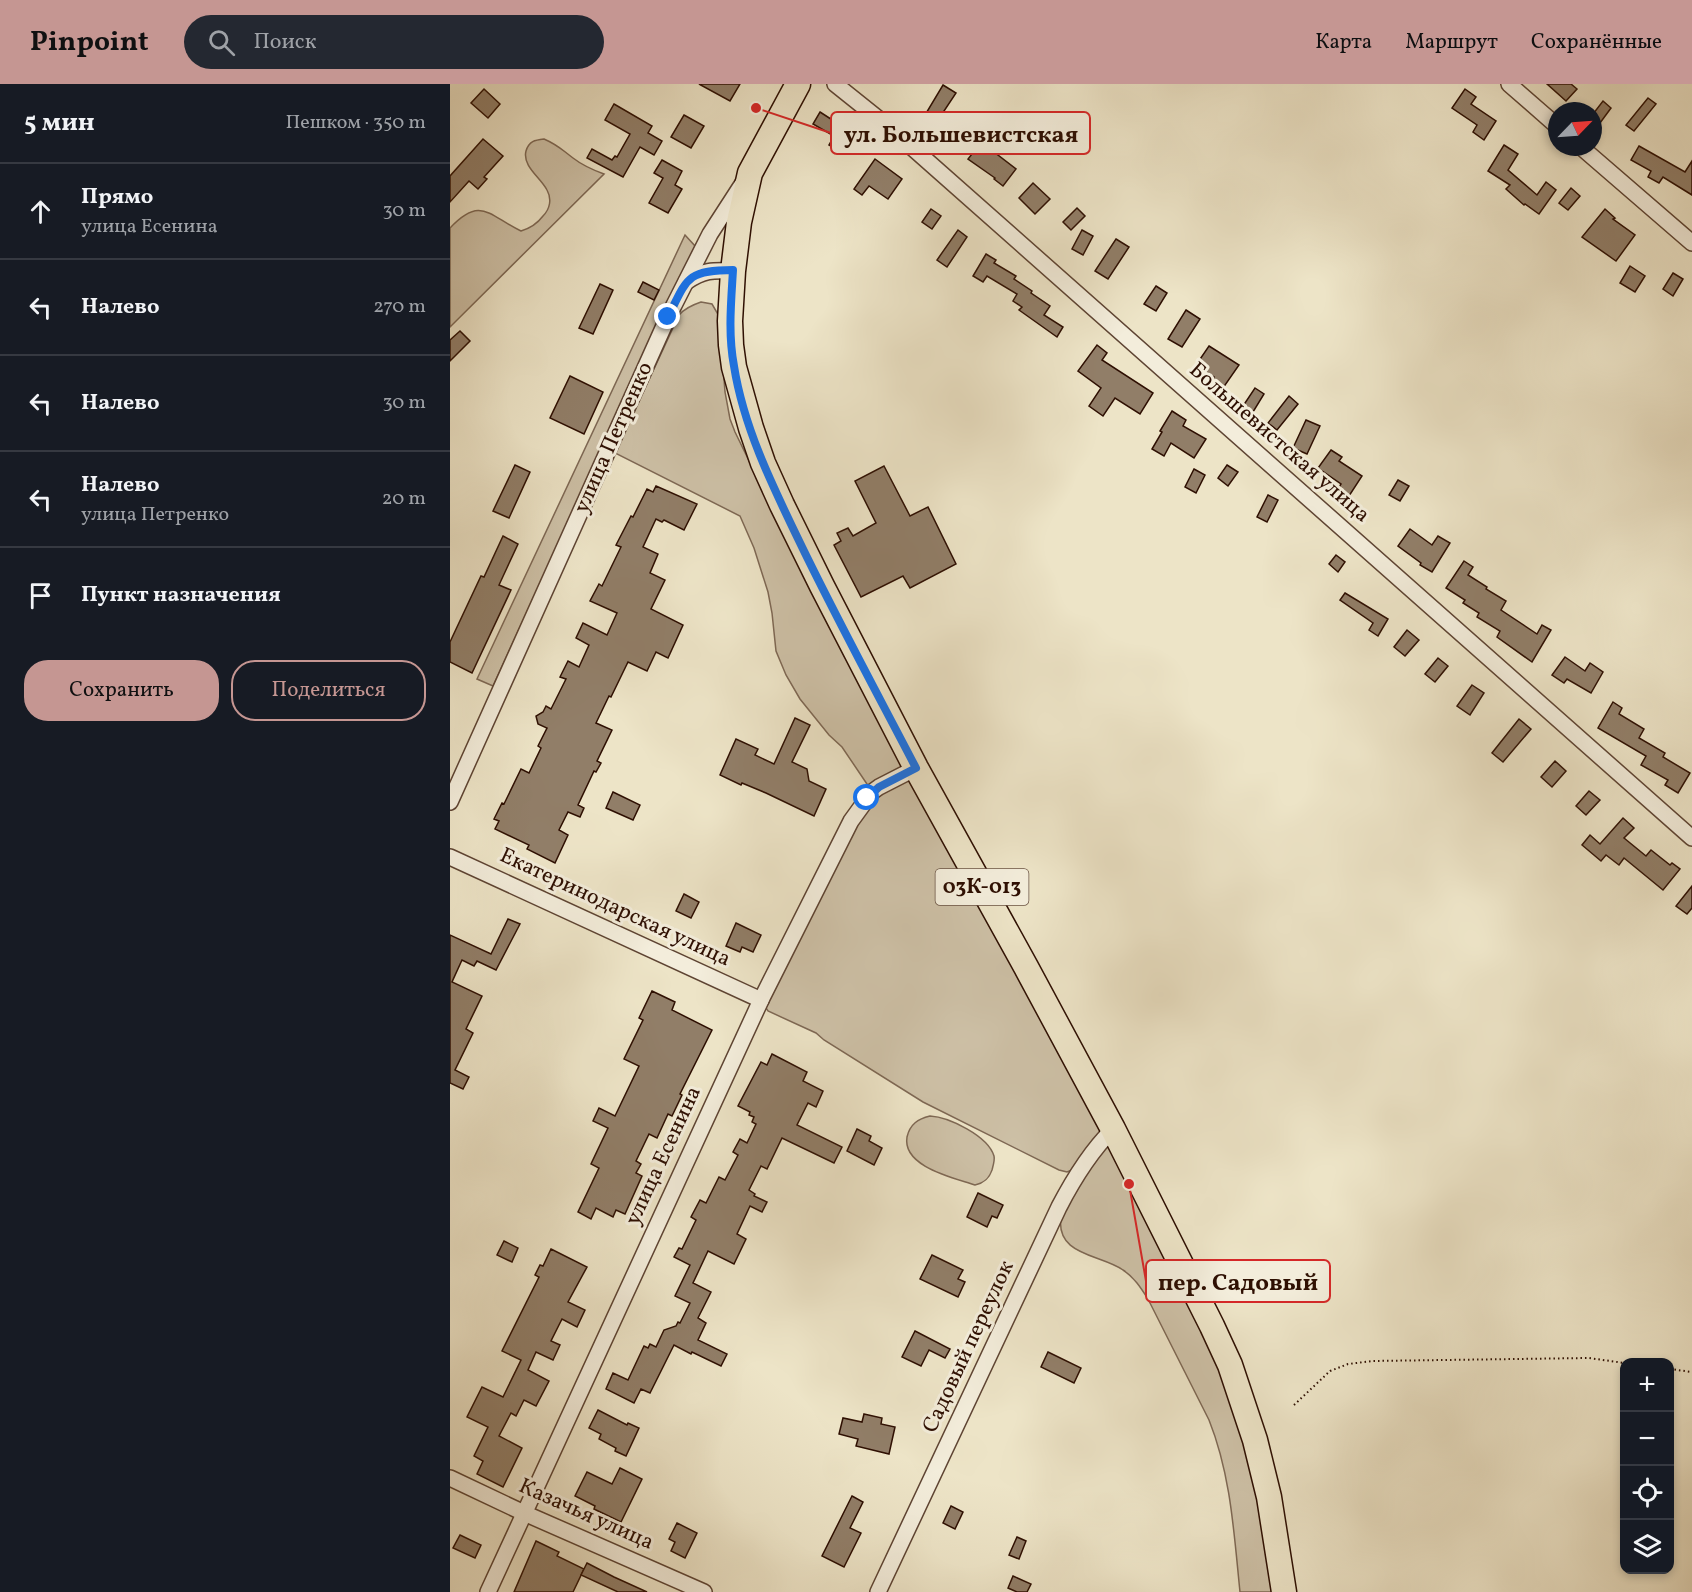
<!DOCTYPE html>
<html lang="ru">
<meta charset="utf-8">
<style>
body{margin:0;font-family:Vollkorn,serif;background:#242831;color:#f1f3f6}
.controls{position:absolute;right:18px;bottom:18px;display:grid;overflow:hidden;border-radius:12px;box-shadow:0 3px 9px #0003}
.controls button{width:54px;height:54px;display:grid;place-items:center;padding:0;border:0;border-bottom:2px solid #363941;background:#171b24;color:#f1f3f6;font:30px sans-serif}
.compass{position:absolute;left:1098px;top:18px;width:54px;height:54px;border-radius:50%;background:#171b24;box-shadow:0 3px 9px #0003;rotate:65deg}
.stop{position:absolute;width:18px;height:18px;margin:-14px;border:4px solid #1a73e8;border-radius:50%;background:#fff}
.stop.end{background:#1a73e8;border-color:#fff;box-shadow:0 2px 6px #0008}
.list{margin:0;padding:0;list-style:none}
h2{display:flex;justify-content:space-between;align-items:center;height:78px;margin:0;padding:0 24px;font-size:26px}
h2 small{font-size:20px;font-weight:400;color:#9ea1a6}
.list li{display:grid;grid-template-columns:39px 1fr auto;gap:18px;align-items:center;box-sizing:border-box;height:96px;padding:0 24px;border-top:2px solid #363941}
.list b{display:block;font-size:22px;white-space:nowrap}
.list p{margin:0;font-size:20px;white-space:nowrap;color:#9ea1a6}
.list em{font-size:20px;font-style:normal;color:#9ea1a6}
.actions{display:flex;gap:12px;padding:18px 24px}
.actions a{flex:1;padding:14px 0;border:2px solid #c59692;border-radius:24px;text-align:center;font-size:21px;color:#c59692}
.actions .main{background:#c59692;color:#111}
.icon{flex:none;width:33px;height:33px;fill:none;stroke:currentColor;stroke-width:2;stroke-linecap:round;stroke-linejoin:round}
.map{position:relative;flex:none;width:1242px;height:1508px;overflow:hidden}
header{display:flex;align-items:center;gap:36px;box-sizing:border-box;height:84px;padding:0 30px;background:#c59692;color:#111}
header strong{font-size:28px}
nav{display:flex;gap:33px;margin-inline-start:auto;font-size:21px}
.search{width:420px;height:54px;background:#242831;display:flex;align-items:center;gap:15px;box-sizing:border-box;padding:0 21px;border-radius:33px;color:#9ea1a6;font-size:22px}
main{display:flex}
aside{flex:1;background:#171b24}
.map>svg:first-child{display:block}
</style>
<header>
<strong>Pinpoint</strong>
<div class="search"><svg class="icon" aria-label="search" viewBox="0 0 24 24"><circle cx="10" cy="10" r="6"/><path d="M15 15l6 6"/></svg>Поиск</div>
<nav><a>Карта</a><a>Маршрут</a><a>Сохранённые</a></nav>
</header>
<main>
<aside>
<h2>5 мин<small>Пешком · 350 m</small></h2>
<ul class="list">
<li><svg class="icon" aria-label="ahead" viewBox="0 0 24 24"><path d="M12 20V5M6 11l6-6 6 6"/></svg><div><b>Прямо</b><p>улица Есенина</p></div><em>30 m</em></li>
<li><svg class="icon" aria-label="left" viewBox="0 0 24 24"><path d="M17 20v-9H6M10 6l-5 5 5 5"/></svg><div><b>Налево</b></div><em>270 m</em></li>
<li><svg class="icon" aria-label="left" viewBox="0 0 24 24"><path d="M17 20v-9H6M10 6l-5 5 5 5"/></svg><div><b>Налево</b></div><em>30 m</em></li>
<li><svg class="icon" aria-label="left" viewBox="0 0 24 24"><path d="M17 20v-9H6M10 6l-5 5 5 5"/></svg><div><b>Налево</b><p>улица Петренко</p></div><em>20 m</em></li>
<li><svg class="icon" aria-label="arrive" viewBox="0 0 24 24"><path d="M6 21V4h12l-3 4 3 4H6"/></svg><div><b>Пункт назначения</b></div></li>
</ul>
<div class="actions"><a class="main">Сохранить</a><a>Поделиться</a></div>
</aside>
<div class="map">
<svg width="1242" height="1508" viewBox="0 0 1242 1508">
<rect width="100%" height="100%" fill="#ede4c7"/>
<filter id="stains"><feTurbulence type="fractalNoise" baseFrequency=".00333" numOctaves="4"/><feColorMatrix values="0 0 0 0 .2 0 0 0 0 .09 0 0 0 0 .02 0 0 0 .5 -.17"/></filter>
<radialGradient id="worn" r=".72"><stop offset=".6" stop-color="#630" stop-opacity="0"/><stop offset="1" stop-color="#630" stop-opacity=".3"/></radialGradient>
<g fill="#cdc0a6" stroke="#7e6854" stroke-width="1.5">
<path d="M94 55C108 61 111 65 123 74 132 81 143 86 154 90L0 243V144C31 111 39 132 71 147 81 144 87 140 93 132 100 125 102 115 97 106 91 94 72 82 76 67 79 57 85 56 94 55Z"/>
<path d="M235 151 245 162 43 602 27 595Z"/>
<path d="M251 218 262 220 269 232 275 308 280 335 285 348 362 506 455 681 426 696 419 703 392 663 379 651 350 615 336 591 326 567 322 529 318 508 304 464 290 432 165 369 229 231C235 224 242 221 251 218Z"/>
<path d="M461 694 653 1047 622 1086 617 1088 609 1086 473 1018 374 956 366 949 318 927 316 924 319 914 410 736 431 709Z"/>
<path d="M480 1032C499 1033 538 1052 544 1072 545 1076 543 1082 542 1086 539 1095 534 1099 525 1101 505 1094 452 1083 457 1053 460 1040 468 1035 480 1032Z"/>
<path d="M660 1061 747 1234 780 1308 805 1399 822 1508H790C784 1450 781 1391 759 1336L698 1215C691 1204 684 1193 673 1186 650 1170 605 1172 611 1132L651 1063Z"/>
</g>
<g fill="#917e68" stroke="#2e0f02" stroke-width="1.5">
<path d="M249 0H290L280 17Z"/>
<path d="M1097 0H1121L1127 5 1116 17Z"/>
<path d="M493 1 506 9 492 30 520 46 518 48 566 85 553 102 544 95 545 94 518 75 522 70 498 57 500 54 472 36Z"/>
<path d="M34 5 50 20 38 34 21 19Z"/>
<path d="M1015 5 1026 13 1021 20 1046 37 1034 56 1023 48 1027 41 1002 24Z"/>
<path d="M1198 14 1206 20 1184 47 1176 41Z"/>
<path d="M1153 17 1161 24 1150 39 1143 34V30Z"/>
<path d="M164 20 202 42 198 49 212 57 204 71 190 63 173 93 137 74 142 65 162 76 165 72 167 73 180 50 155 36Z"/>
<path d="M370 28 401 48 389 67 379 61 384 52 363 40Z"/>
<path d="M234 31 254 42 241 64 221 53Z"/>
<path d="M33 55 53 72 34 93 37 95 28 105 19 97 0 118V92Z"/>
<path d="M1054 61 1068 70 1058 86 1087 111 1096 98 1106 106 1089 130 1075 120 1074 121 1056 105 1060 101 1038 87Z"/>
<path d="M1189 62 1235 88 1242 77V111L1213 93 1209 99 1198 93 1201 87 1181 76Z"/>
<path d="M425 75 452 95 438 115 419 102 412 111 404 105Z"/>
<path d="M212 76 232 87 225 101 232 105 218 129 199 119 213 94 204 89Z"/>
<path d="M583 99 600 115 585 130 569 114Z"/>
<path d="M1121 104 1130 112 1118 126 1109 119Z"/>
<path d="M627 124 635 132 621 146 613 138Z"/>
<path d="M481 125 491 132 482 145 472 138Z"/>
<path d="M1155 125 1165 134 1163 135 1185 151 1166 177 1132 153Z"/>
<path d="M508 146 517 153 497 183 487 176Z"/>
<path d="M632 146 643 152 633 171 622 165Z"/>
<path d="M666 155 679 163 658 195 645 187Z"/>
<path d="M536 170 546 176 544 179 566 192 564 195 582 207 581 209 600 222 594 231 613 243 607 253 569 226 572 223 563 217 567 210 537 192 533 198 523 192Z"/>
<path d="M1180 182 1195 192 1185 208 1170 199Z"/>
<path d="M1223 189 1233 195 1223 212 1213 205Z"/>
<path d="M193 198 209 206 204 216 188 208Z"/>
<path d="M150 200 163 206 143 250 129 244Z"/>
<path d="M706 202 717 209 706 227 694 220Z"/>
<path d="M736 226 750 235 732 263 718 255Z"/>
<path d="M10 247 20 257 0 277V256Z"/>
<path d="M647 261 657 269 652 276 703 309 690 330 665 314 653 332 639 322 651 304 628 287Z"/>
<path d="M759 262 789 281 773 304 762 296 764 293 746 281Z"/>
<path d="M120 292 153 308 134 350 100 334Z"/>
<path d="M805 304 814 310 803 328 793 322Z"/>
<path d="M839 312 848 320 827 346 818 339Z"/>
<path d="M722 327 736 336 733 342 756 355 744 374 721 359 714 372 702 365 712 348 710 347Z"/>
<path d="M856 336 870 342 857 370 843 364Z"/>
<path d="M881 366 892 373 889 377 912 392 899 412 888 405 891 400 868 384Z"/>
<path d="M65 381 80 388 59 434 43 427Z"/>
<path d="M777 381 788 388 778 402 768 394Z"/>
<path d="M434 382 460 432 478 423 506 480 460 504 453 492 411 513 384 461 391 457 387 449 398 444 403 452 426 439 405 397Z"/>
<path d="M744 385 755 391 746 409 735 403Z"/>
<path d="M948 396 959 402 950 417 939 411Z"/>
<path d="M206 402 247 420 234 446 214 436 212 438 206 435 193 463 208 470 200 489 215 496 201 525 233 541 218 574 206 568 197 587 178 578 161 613 159 612 146 639 162 646 147 677 151 679 146 688 144 687 128 721 134 724 130 733 118 728 109 746 118 751 105 779 77 765 79 761 45 745 49 737 44 735 52 719 54 720 71 685 79 689 91 664 88 662 97 644 88 640 86 632 93 628 96 622 101 625 116 595 110 593 118 577 129 583 139 561 126 554 133 539 157 551 167 529 140 517 149 500 152 502 171 463 166 461 181 432 183 433 197 405 203 408Z"/>
<path d="M818 411 828 416 817 438 807 433Z"/>
<path d="M960 445 982 461 988 452 1000 459 982 488 970 481 971 479 948 462Z"/>
<path d="M53 452 68 460 49 501 61 506 22 589 0 578V558L31 492 34 493Z"/>
<path d="M886 471 895 478 888 488 879 480Z"/>
<path d="M1014 477 1023 483 1018 491 1037 503 1036 505 1056 517 1051 526 1087 550 1092 541 1101 546 1082 578 1047 553 1050 547 1027 533 1029 529 1013 519 1015 516 996 504Z"/>
<path d="M895 509 938 535 928 552 919 546 923 539 890 516Z"/>
<path d="M957 546 969 556 955 572 944 563Z"/>
<path d="M1115 573 1135 587 1140 579 1153 588 1141 609 1117 595 1114 599 1102 591Z"/>
<path d="M988 574 998 582 985 598 975 590Z"/>
<path d="M1022 601 1034 609 1020 631 1007 622Z"/>
<path d="M1163 618 1172 624 1169 630 1194 645 1189 654 1215 669 1213 673 1240 689 1228 709 1215 701 1218 696 1191 681 1196 672 1148 644Z"/>
<path d="M345 634 360 641 342 678 357 685 359 697 376 705 364 732 316 709 292 699 291 701 270 691 286 655 308 665 305 671 324 680Z"/>
<path d="M1069 635 1081 645 1053 678 1042 669Z"/>
<path d="M1105 677 1116 687 1102 703 1091 693Z"/>
<path d="M1139 707 1150 716 1136 731 1126 722Z"/>
<path d="M163 708 190 721 183 736 156 724Z"/>
<path d="M1173 734 1184 744 1174 754 1196 772 1201 766 1220 781 1222 779 1230 785 1213 806 1174 774 1169 781 1156 771 1151 777 1132 761 1140 751 1150 760Z"/>
<path d="M1242 802V824L1237 830 1226 822Z"/>
<path d="M234 810 249 818 241 834 226 827Z"/>
<path d="M58 835 70 840 46 886 27 877 24 882 12 876 2 898 32 912 16 945 23 949 5 986 19 993 13 1005 0 999V851L41 870Z"/>
<path d="M286 839 311 851 303 868 292 863 290 868 276 862Z"/>
<path d="M202 907 225 918 222 926 262 946 230 1010 232 1011 222 1032 218 1030 207 1054 199 1050 186 1077 191 1080 186 1089 192 1092 175 1130 166 1126 163 1133 146 1124 141 1135 128 1128 149 1084 141 1080 158 1044 143 1037 149 1024 165 1032 189 982 174 975 193 936 189 934Z"/>
<path d="M322 970 357 988 353 997 373 1007 366 1023 358 1019 347 1041 392 1063 384 1079 332 1054 317 1085 311 1082 299 1106 305 1110 304 1112 317 1118 312 1128 300 1122 287 1150 296 1155 284 1180 258 1167 243 1199 261 1208 248 1234 256 1239 248 1256 277 1270 271 1282 242 1268 241 1270 224 1261 200 1309 191 1305 184 1319 156 1305 163 1289 178 1296 194 1262 198 1264 200 1260 206 1263 214 1246 226 1242 228 1238 230 1239 240 1219 225 1212 240 1181 224 1173 229 1164 232 1165 246 1136 241 1133 250 1116 256 1119 269 1093 275 1096 288 1071 283 1068 290 1055 297 1059 306 1040 302 1038 304 1033 299 1031 300 1028 288 1022 311 978 317 981Z"/>
<path d="M407 1045 421 1052 419 1057 432 1064 424 1081 397 1067Z"/>
<path d="M528 1109 553 1121 547 1134 542 1132 537 1143 517 1133Z"/>
<path d="M54 1157 68 1164 62 1178 47 1171Z"/>
<path d="M101 1165 137 1183 118 1218 135 1226 127 1243 112 1235 101 1257 110 1261 103 1276 86 1268 78 1286 99 1297 86 1322 74 1316 66 1332 61 1329 49 1352 72 1364 53 1403 27 1390 33 1377 24 1372 38 1343 17 1333 32 1303 53 1313 71 1276 52 1267 89 1193 85 1191 90 1181 93 1182Z"/>
<path d="M482 1171 513 1186 508 1195 515 1198 508 1213 470 1195Z"/>
<path d="M465 1247 500 1265 495 1274 479 1266 471 1282 452 1273Z"/>
<path d="M598 1268 631 1284 624 1299 591 1283Z"/>
<path d="M148 1326 177 1341 178 1339 189 1344 176 1372 165 1367 166 1364 149 1355 151 1350 139 1344Z"/>
<path d="M414 1330 432 1334 431 1340 445 1343 439 1370 406 1362 408 1355 389 1350 393 1334 412 1338Z"/>
<path d="M170 1384 192 1395 171 1438 144 1425 145 1422 125 1412 137 1388 162 1400Z"/>
<path d="M402 1412 413 1418 400 1444 411 1449 394 1483 372 1472Z"/>
<path d="M501 1422 513 1428 505 1445 493 1439Z"/>
<path d="M227 1439 247 1449 235 1474 221 1467 225 1458 219 1455Z"/>
<path d="M10 1451 31 1461 25 1474 3 1464Z"/>
<path d="M567 1453 576 1457 569 1475 559 1471Z"/>
<path d="M86 1457 109 1468 107 1472 134 1485 123 1508H64Z"/>
<path d="M137 1479 164 1493 197 1508H168L131 1491Z"/>
<path d="M563 1492 581 1500 577 1508H567L558 1504Z"/>
</g>
<g fill="none" stroke-linecap="round" stroke-linejoin="round">
<defs>
<g id="street">
<path d="M385 0 440 44 1242 754"/>
<path d="M1059 0 1107 42"/>
<path d="M1131 63 1242 159"/>
<path d="M236 198C253 186 263 186 283 187"/>
<path d="M0 718 218 233 260 150 293 99"/>
<path d="M0 773 311 916"/>
<path d="M0 1394 74 1429 254 1508"/>
<path d="M38 1508 311 916 401 737 422 708 429 703 466 684"/>
<path d="M428 1508 609 1123C624 1094 640 1068 663 1045"/>
</g>
<path id="primary" d="M348 0 300 89 289 138 283 187 280 237 281 261 284 283 301 344 313 379 332 421 372 502 466 684 576 883 663 1045 762 1242 780 1281 805 1356 819 1413 834 1508"/>
</defs>
<use href="#street" stroke="#5e4433" stroke-width="18"/>
<use href="#primary" stroke="#2e0f02" stroke-width="27"/>
<g stroke="#2e0f02" stroke-width="2" stroke-dasharray="1.5 3" stroke-linecap="butt">
<path d="M1220 1285 1242 1288"/>
<path d="M844 1321 880 1287 898 1280 923 1277 1139 1274 1174 1279"/>
</g>
<use href="#street" stroke="#f3eddb" stroke-width="15"/>
<use href="#primary" stroke="#ede4c7" stroke-width="24"/>
</g>
<g fill="none" stroke-linecap="round" stroke-linejoin="round">
<path stroke="#1a73e8" stroke-width="8" d="M218 233C237 195 236 186 283 186 281 219 278 250 284 282 294 346 325 407 353 465 389 539 428 611 466 684L429 703 417 714"/>
</g>
<g text-anchor="middle" dominant-baseline="central" stroke-width="6" stroke-linejoin="round" paint-order="stroke">
<rect fill="#f3eddb" stroke="#695243" stroke-width="1.5" x="485.5" y="785" width="93" height="36" rx="4.5"/>
<g font-size="21" font-weight="bold" fill="#2e0f02">
<text x="532" y="803">03К-013</text>
</g>
<g font-size="22" fill="#2e0f02" stroke="#f3eddb">
<text transform="translate(164 354) rotate(-66)">улица Петренко</text>
<text transform="translate(829 359) rotate(41)">Большевистская улица</text>
<text transform="translate(165 824) rotate(25)">Екатеринодарская улица</text>
<text transform="translate(214 1072) rotate(-65)">улица Есенина</text>
<text transform="translate(519 1263) rotate(-65)">Садовый переулок</text>
<text transform="translate(136 1431) rotate(24)">Казачья улица</text>
</g>
</g>
<path fill="none" stroke="#d62828" stroke-width="2" d="M306 24L381 49M679 1100L696 1197"/>
<g fill="#d62828" stroke="#f3eddb" stroke-width="2">
<circle cx="306" cy="24" r="6"/>
<circle cx="679" cy="1100" r="6"/>
</g>
<g fill="#f3eddb" stroke="#d62828" stroke-width="2">
<rect x="381" y="28" width="259" height="42" rx="6"/>
<rect x="696" y="1176" width="184" height="42" rx="6"/>
</g>
<g font-size="24" text-anchor="middle" font-weight="bold" fill="#2e0f02">
<text x="511" y="58">ул. Большевистская</text>
<text x="788" y="1206">пер. Садовый</text>
</g>
<rect width="100%" height="100%" filter="url(#stains)"/>
<rect width="100%" height="100%" fill="url(#worn)"/>
</svg>
<div class="controls">
<button>+</button>
<button>−</button>
<button><svg class="icon" aria-label="locate" viewBox="0 0 24 24"><circle cx="12" cy="12" r="6"/><path d="M12 2v4M12 18v4M2 12h4M18 12h4"/></svg></button>
<button><svg class="icon" aria-label="layers" viewBox="0 0 24 24"><path d="M12 4l9 5-9 5-9-5zM3 14l9 5 9-5"/></svg></button>
</div>
<svg class="compass" viewBox="-18 -18 36 36"><path d="M0-13l5 13h-10z" fill="#e53935"/><path d="M0 13l5-13h-10z" fill="#9ea1a6"/></svg>
<div class="stop" style="left:417px;top:714px"></div>
<div class="stop end" style="left:218px;top:233px"></div>
</div>
</main>
